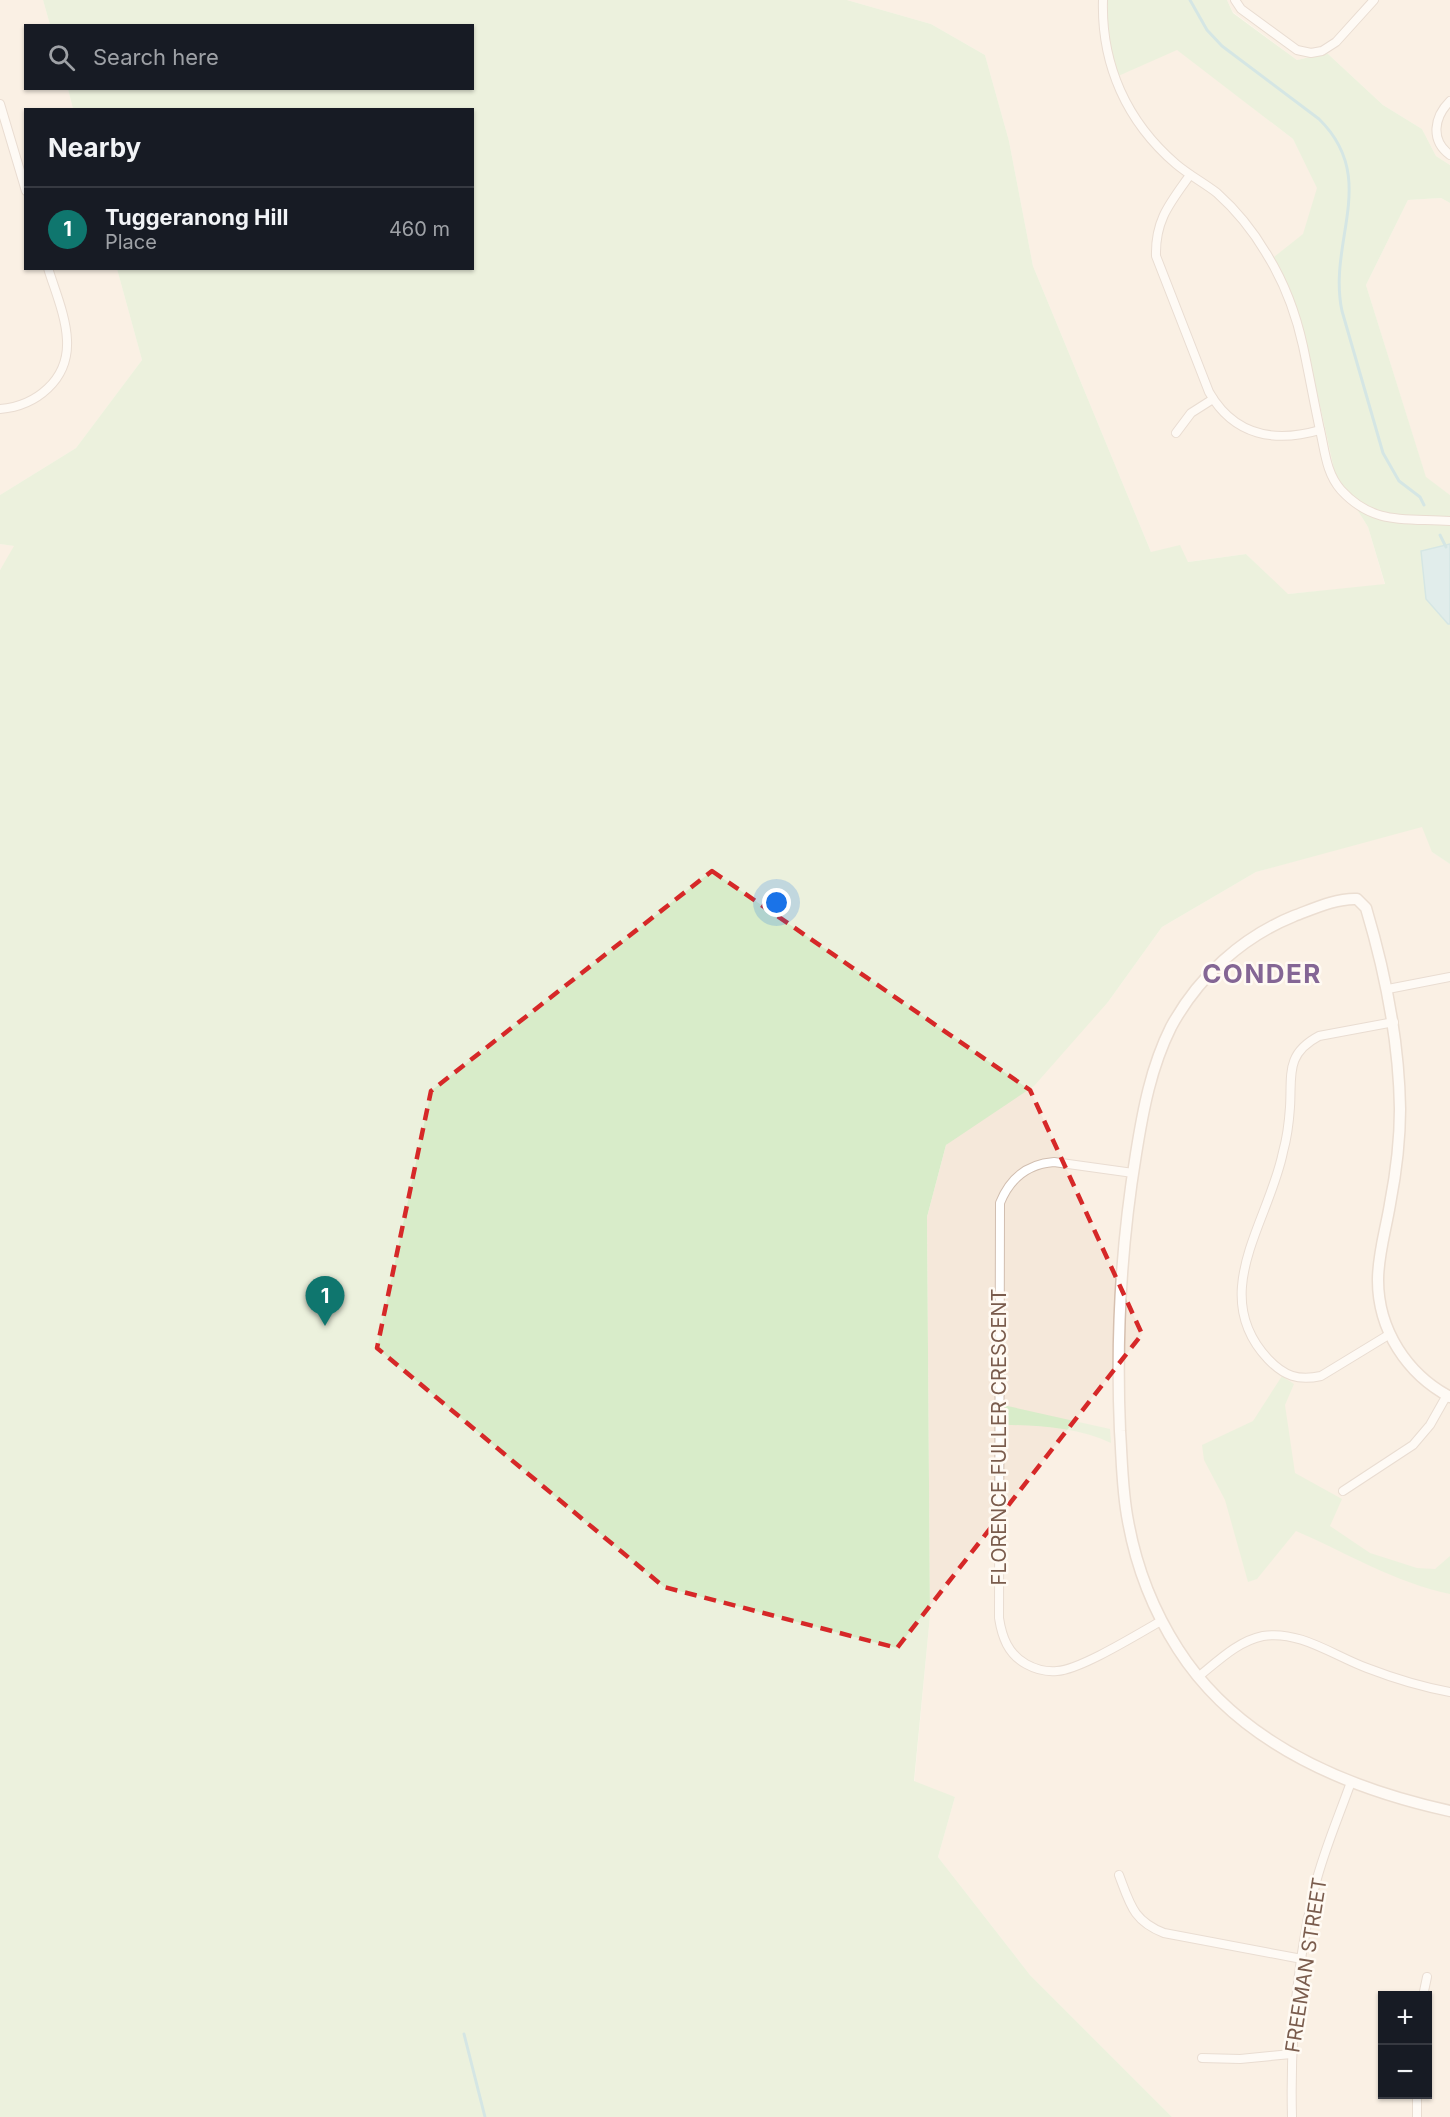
<!DOCTYPE html>
<meta charset="utf-8">
<style>
body{margin:0;font-family:Inter,sans-serif;background:#20242c;color:#f1f3f6}
.controls{position:absolute;right:18px;bottom:18px;display:grid;overflow:hidden;border-radius:0px;box-shadow:0 2px 4px #0004}
.controls button{width:54px;height:54px;display:grid;place-items:center;padding:0;border:0;border-bottom:2px solid #363941;background:#171b24;color:#f1f3f6;font:30px sans-serif}
.you{position:absolute;left:777px;top:903px;width:21px;height:21px;margin:-15px;border:4px solid #fff;border-radius:50%;background:#1a73e8;box-shadow:0 0 0 9px #1a73e833}
.badge{display:grid;place-items:center;width:39px;height:39px;border-radius:50%;background:#0f766e;color:#fff;font-size:20px;font-weight:700}
.pin{position:absolute;translate:-50% -50px;filter:drop-shadow(0 2px 3px #0008)}
.pin::after{content:'';position:absolute;top:32px;width:21px;height:18px;background:inherit;clip-path:polygon(0 0,100% 0,50% 100%)}
.list{margin:0;padding:0;list-style:none}
h2{display:flex;justify-content:space-between;align-items:center;height:78px;margin:0;padding:0 24px;font-size:26px}
h2 small{font-size:20px;font-weight:400;color:#9ea1a6}
.list li{display:grid;grid-template-columns:39px 1fr auto;gap:18px;align-items:center;box-sizing:border-box;height:84px;padding:0 24px;border-top:2px solid #363941}
.list b{display:block;font-size:22px;white-space:nowrap}
.list p{margin:0;font-size:20px;white-space:nowrap;color:#9ea1a6}
.list em{font-size:20px;font-style:normal;color:#9ea1a6}
.icon{flex:none;width:33px;height:33px;fill:none;stroke:currentColor;stroke-width:2;stroke-linecap:round;stroke-linejoin:round}
.map{position:relative;flex:none;width:1450px;height:2117px;overflow:hidden}
.search{position:absolute;background:#171b24;box-shadow:0 2px 4px #0004;left:24px;top:24px;width:450px;height:66px;display:flex;align-items:center;gap:15px;box-sizing:border-box;padding:0 21px;border-radius:0px;color:#9ea1a6;font-size:22px}
.panel{position:absolute;background:#171b24;box-shadow:0 2px 4px #0004;left:24px;top:108px;width:450px;height:162px;border-radius:0px}
.map>svg:first-child{display:block}
</style>
<div class="map">
<svg width="1450" height="2117" viewBox="0 0 1450 2117">
<rect width="100%" height="100%" fill="#fdf6ec"/>
<g fill="#f5e8da" fill-rule="evenodd">
<path d="M0 0H43L50 25 26 26V88L68 89 73 109 26 110V268L117 269 142 360 76 448 0 495Z"/>
<path d="M847 0H1105L1177 49 1293 139 1318 188 1304 234 1274 258 1302 324 1335 474 1368 527 1385 585 1287 594 1246 554 1187 562 1151 552 1033 266 1009 141 985 55 931 24Z"/>
<path d="M1227 0H1450V165L1436 156 1422 129 1383 105 1327 53 1297 60 1233 12Z"/>
<path d="M1441 198 1450 203V495L1426 478 1366 285 1408 200Z"/>
<path d="M0 544 15 546 0 570Z"/>
<path d="M1436 821 1432 852 1450 864V2117H1172L1030 1975 938 1857 955 1797 914 1785 930 1616 927 1217 946 1145 1108 1002 1162 927 1256 872ZM1382 1996H1428V2094H1382Z"/>
</g>
<g fill="#d8ecc9">
<path d="M43 0H847L931 24 985 55 1009 141 1033 266 1151 552 1180 545 1188 562 1246 554 1288 594 1385 584 1368 527 1335 474 1302 324 1274 257 1303 234 1317 188 1293 139 1177 50 1116 77 1104 8 1105 0H1227L1233 13 1297 60 1327 53 1383 105 1422 129 1436 156 1450 165V203L1441 198 1408 200 1366 285 1426 477 1450 495V864L1432 852 1422 827 1256 872 1162 927 1108 1002 1034 1086 946 1145 927 1217 930 1616 914 1781 955 1797 938 1857 1030 1975 1172 2117H0V570L14 546 0 544V495L76 448 142 360 117 269 472 268V110L73 109 68 89 472 88V26L50 25Z"/>
<path d="M1282 1376 1294 1384 1285 1405 1295 1473 1342 1499 1330 1526 1370 1553 1417 1568 1435 1569 1450 1556V1594C1396 1583 1347 1553 1296 1531L1257 1579 1248 1582 1225 1500 1204 1460 1202 1445 1253 1421Z"/>
<path d="M1003 1405 1110 1429 1111 1443C1079 1428 1040 1425 1005 1425Z"/>
</g>
<path fill="#bfe3e8" stroke="#a5d3da" stroke-width="1.5" d="M1450 544V624H1448L1426 599 1421 551Z"/>
<g fill="none" stroke-linecap="round" stroke-linejoin="round">
<g stroke="#a5d3da" stroke-width="3">
<path d="M1190 0 1207 30 1222 46 1319 119C1380 179 1327 241 1342 311L1383 453 1399 481 1420 497 1424 505"/>
<path d="M1440 535 1446 547"/>
<path d="M464 2034 485 2117"/>
</g>
<defs>
<g id="street">
<path d="M1103 0C1101 65 1127 122 1176 164 1189 175 1204 183 1217 193 1236 210 1253 231 1266 253 1283 280 1296 314 1303 346 1309 374 1314 402 1320 430 1325 451 1326 473 1341 490 1374 526 1406 518 1450 521"/>
<path d="M1235 0 1241 9 1297 50 1311 53 1322 51 1336 42 1374 0"/>
<path d="M1450 101C1434 117 1430 140 1450 155"/>
<path d="M0 104 26 191"/>
<path d="M1190 175C1170 203 1155 220 1156 256L1209 392C1234 436 1275 443 1320 430"/>
<path d="M0 409C36 406 69 380 67 340 66 316 55 291 48 268"/>
<path d="M1176 433 1191 413 1213 399"/>
<path d="M1388 989 1450 977"/>
<path d="M1133 1173 1054 1162C1027 1164 1010 1178 1000 1203L999 1618C1002 1637 1008 1654 1026 1664 1035 1669 1046 1672 1057 1671 1080 1670 1138 1634 1161 1621"/>
<path d="M1390 1334 1321 1376C1298 1381 1284 1376 1268 1359 1207 1294 1269 1222 1283 1152 1287 1138 1289 1122 1290 1107 1292 1075 1285 1054 1319 1036L1394 1022"/>
<path d="M1343 1491 1413 1445 1430 1425 1447 1395"/>
<path d="M1198 1677C1218 1661 1238 1641 1263 1636 1300 1630 1334 1656 1367 1668 1393 1678 1422 1687 1450 1692"/>
<path d="M1119 1875C1130 1904 1133 1921 1164 1933L1302 1959"/>
<path d="M1423 1996 1427 1977"/>
<path d="M1202 2058 1240 2059 1291 2054"/>
<path d="M1292 2117C1290 2040 1297 1961 1315 1886 1324 1850 1339 1816 1351 1782"/>
<path d="M1417 2117V2094"/>
</g>
<path id="secondary" d="M1450 1397C1407 1374 1378 1330 1378 1280 1378 1254 1386 1229 1390 1204 1396 1173 1400 1141 1400 1109 1399 1040 1386 975 1366 908L1357 899C1336 898 1313 909 1294 916 1242 937 1198 977 1171 1027 1151 1067 1143 1110 1136 1154 1121 1245 1116 1338 1120 1431 1122 1460 1122 1491 1128 1521 1136 1566 1153 1610 1178 1649 1238 1743 1345 1788 1450 1811"/>
</defs>
<use href="#street" stroke="#d1beb0" stroke-width="10"/>
<use href="#secondary" stroke="#d6c0b0" stroke-width="13"/>
<use href="#street" stroke="#fff" stroke-width="8"/>
<use href="#secondary" stroke="#fff" stroke-width="10"/>
</g>
<path d="M0 0H1450V2117H0ZM712 871 1030 1090 1142 1334 897 1648 664 1587 377 1348 431 1091Z" fill="#fdf6ec" fill-opacity=".55" fill-rule="evenodd"/>
<path fill="none" stroke="#d62828" stroke-width="4.5" stroke-dasharray="12 8" stroke-linejoin="round" d="M712 871 1030 1090 1142 1334 897 1648 664 1587 377 1348 431 1091Z"/>
<g text-anchor="middle" dominant-baseline="central" stroke-width="5" stroke-linejoin="round" paint-order="stroke">
<g font-size="20" fill="#7a5c4d" stroke="#fffaf3">
<text transform="translate(999 1437) rotate(-90)">FLORENCE FULLER CRESCENT</text>
<text transform="translate(1306 1965) rotate(-81)">FREEMAN STREET</text>
</g>
<g font-size="26" font-weight="bold" letter-spacing="1.5" fill="#846695" stroke="#fffaf3">
<text x="1262" y="973">CONDER</text>
</g>
</g>
</svg>
<div class="controls">
<button>+</button>
<button>−</button>
</div>
<div class="you"></div>
<div class="pin badge" style="left:325px;top:1326px">1</div>
<div class="search"><svg class="icon" aria-label="search" viewBox="0 0 24 24"><circle cx="10" cy="10" r="6"/><path d="M15 15l6 6"/></svg>Search here</div>
<section class="panel">
<h2>Nearby<small></small></h2>
<ul class="list">
<li><span class="badge">1</span><div><b>Tuggeranong Hill</b><p>Place</p></div><em>460 m</em></li>
</ul>
</section>
</div>
